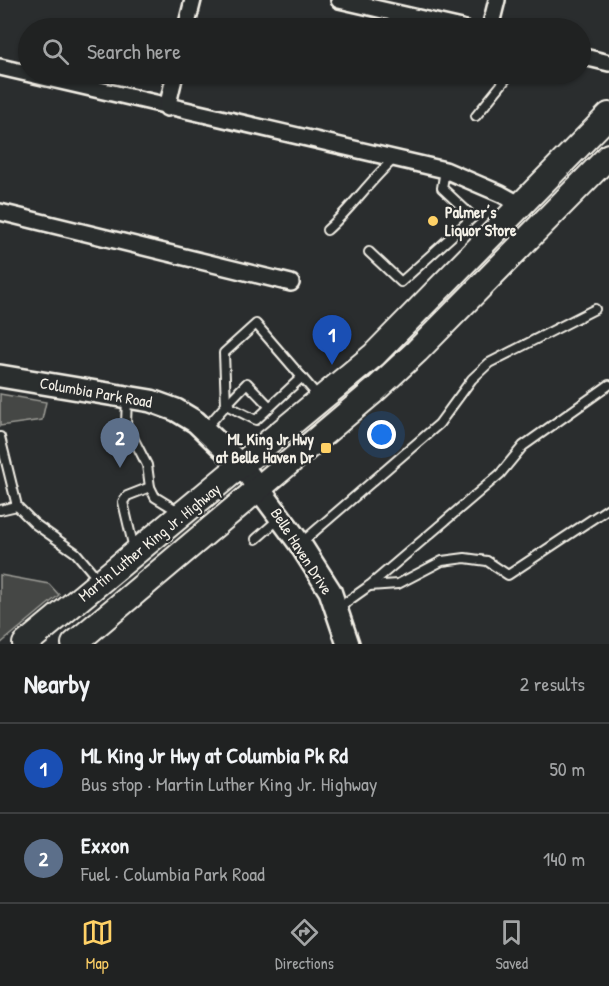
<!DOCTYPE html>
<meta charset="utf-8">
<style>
body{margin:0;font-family:"Patrick Hand",sans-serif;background:#2d2f2f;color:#f1f3f6}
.you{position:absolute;left:382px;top:435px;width:21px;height:21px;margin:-15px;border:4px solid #fff;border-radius:50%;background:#1a73e8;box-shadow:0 0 0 9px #1a73e833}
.badge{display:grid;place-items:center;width:39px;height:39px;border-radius:50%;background:#ffd166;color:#fff;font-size:20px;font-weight:700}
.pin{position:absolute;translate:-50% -50px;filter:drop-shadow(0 2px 3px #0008)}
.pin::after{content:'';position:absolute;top:32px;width:21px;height:18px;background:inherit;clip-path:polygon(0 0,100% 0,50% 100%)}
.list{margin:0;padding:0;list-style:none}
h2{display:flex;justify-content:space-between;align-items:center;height:78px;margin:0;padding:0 24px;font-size:26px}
h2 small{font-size:20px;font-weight:400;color:#a2a4a5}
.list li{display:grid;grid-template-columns:39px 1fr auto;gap:18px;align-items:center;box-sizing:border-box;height:90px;padding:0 24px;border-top:2px solid #3d3f40}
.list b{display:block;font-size:22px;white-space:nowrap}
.list p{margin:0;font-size:20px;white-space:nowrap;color:#a2a4a5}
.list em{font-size:20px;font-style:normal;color:#a2a4a5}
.icon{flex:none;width:33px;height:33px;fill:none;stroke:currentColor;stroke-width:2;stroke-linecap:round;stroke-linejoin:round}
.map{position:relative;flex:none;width:609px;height:644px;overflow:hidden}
.search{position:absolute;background:#202222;box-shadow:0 2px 4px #0004;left:18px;right:18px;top:18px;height:66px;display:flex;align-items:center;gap:15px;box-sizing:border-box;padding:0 21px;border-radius:33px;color:#a2a4a5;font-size:22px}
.sheet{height:258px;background:#202222}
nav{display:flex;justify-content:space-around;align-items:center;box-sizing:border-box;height:84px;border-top:2px solid #3d3f40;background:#202222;font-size:16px;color:#a2a4a5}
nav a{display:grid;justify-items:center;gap:3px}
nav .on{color:#ffd166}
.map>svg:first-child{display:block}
</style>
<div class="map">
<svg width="609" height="644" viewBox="0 0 609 644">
<rect width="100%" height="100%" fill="#2a2d2e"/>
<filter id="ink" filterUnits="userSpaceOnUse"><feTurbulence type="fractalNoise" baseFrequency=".0167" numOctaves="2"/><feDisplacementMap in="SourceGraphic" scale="12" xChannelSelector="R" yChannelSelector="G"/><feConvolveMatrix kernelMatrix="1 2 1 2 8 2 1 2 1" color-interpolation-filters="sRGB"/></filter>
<g filter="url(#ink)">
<g fill="#444645" stroke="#9c9c96" stroke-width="1.5">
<path d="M0 394 46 402 42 420 0 426Z"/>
<path d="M0 575 49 584 59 595 0 644Z"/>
</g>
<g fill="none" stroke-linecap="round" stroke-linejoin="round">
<defs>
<g id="lane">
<path d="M476 116 510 74"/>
<path d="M327 230C352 208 369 181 394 159"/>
<path d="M369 252 401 282 473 217 442 188 445 170"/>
<path d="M127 398 126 424 147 465 150 487 155 497 178 511"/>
<path d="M270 407 247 383 226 405 256 420 302 377"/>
<path d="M205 429 226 405 224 353 256 324 318 396"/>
<path d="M0 437 17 506 35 524 76 553 98 579"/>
<path d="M0 510 17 506"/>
<path d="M256 539 280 518"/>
<path d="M301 543 439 424 472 379 489 363 595 309"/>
<path d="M134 549 123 502 127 496 150 487"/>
<path d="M369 586 398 584 442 561 465 558 487 561 508 575 609 508"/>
<path d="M338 608 369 586 500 474 523 446 609 385"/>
</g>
<g id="street">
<path d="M339 0 462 28"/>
<path d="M186 28 193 0"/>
<path d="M490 28 497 0"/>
<path d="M580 56 609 63"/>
<path d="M0 67 445 170 501 194 521 205"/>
<path d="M167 108 175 74"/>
<path d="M0 212 291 283"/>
</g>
<path id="secondary" d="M0 376 151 401 176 410 196 422 242 466 300 544 330 591 348 644"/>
<g id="primary">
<path d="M25 644 374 355 609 115"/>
<path d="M74 644 374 391 417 351 609 156"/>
</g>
</defs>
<use href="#lane" stroke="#f4f1e8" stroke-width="12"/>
<use href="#street" stroke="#f4f1e8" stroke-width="20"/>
<use href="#secondary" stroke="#f4f1e8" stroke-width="26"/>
<use href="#primary" stroke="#f4f1e8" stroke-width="28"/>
<use href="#lane" stroke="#2a2d2e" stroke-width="8"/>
<use href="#street" stroke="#2a2d2e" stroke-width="15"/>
<use href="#secondary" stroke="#2a2d2e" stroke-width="21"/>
<use href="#primary" stroke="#2a2d2e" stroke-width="24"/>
</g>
</g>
<g fill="#ffd166" stroke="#2a2d2e" stroke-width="2">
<circle cx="433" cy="221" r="6"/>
<rect x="320" y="442" width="12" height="12" rx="3"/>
</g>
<g text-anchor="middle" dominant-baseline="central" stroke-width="4.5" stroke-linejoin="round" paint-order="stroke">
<g font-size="16" font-weight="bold" fill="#f4f1e8" stroke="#2a2d2e" text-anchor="start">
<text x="445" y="212">Palmer’s<tspan x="445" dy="18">Liquor Store</tspan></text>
<text x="314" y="439" text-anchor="end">ML King Jr Hwy<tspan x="314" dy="18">at Belle Haven Dr</tspan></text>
</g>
<g font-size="16" fill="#f4f1e8" stroke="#2a2d2e">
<text transform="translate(96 392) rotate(10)">Columbia Park Road</text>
<text transform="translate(149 542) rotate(-39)">Martin Luther King Jr. Highway</text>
<text transform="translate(302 551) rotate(57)">Belle Haven Drive</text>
</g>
</g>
</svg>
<div class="you"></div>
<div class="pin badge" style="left:332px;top:365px;background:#1a4fb4">1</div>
<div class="pin badge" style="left:120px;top:468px;background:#5c6f8a">2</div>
<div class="search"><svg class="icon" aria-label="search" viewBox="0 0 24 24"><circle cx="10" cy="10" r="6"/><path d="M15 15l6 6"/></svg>Search here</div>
</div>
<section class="sheet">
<h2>Nearby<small>2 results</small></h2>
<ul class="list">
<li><span class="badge" style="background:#1a4fb4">1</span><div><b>ML King Jr Hwy at Columbia Pk Rd</b><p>Bus stop · Martin Luther King Jr. Highway</p></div><em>50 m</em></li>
<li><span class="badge" style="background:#5c6f8a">2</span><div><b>Exxon</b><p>Fuel · Columbia Park Road</p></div><em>140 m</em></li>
</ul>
</section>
<nav>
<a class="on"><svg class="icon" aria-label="map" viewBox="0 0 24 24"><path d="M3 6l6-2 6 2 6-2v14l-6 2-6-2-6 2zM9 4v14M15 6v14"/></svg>Map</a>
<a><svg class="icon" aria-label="directions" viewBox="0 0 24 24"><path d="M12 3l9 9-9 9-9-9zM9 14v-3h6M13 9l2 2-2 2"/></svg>Directions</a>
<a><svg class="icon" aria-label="saved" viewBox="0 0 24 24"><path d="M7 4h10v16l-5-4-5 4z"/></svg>Saved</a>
</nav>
